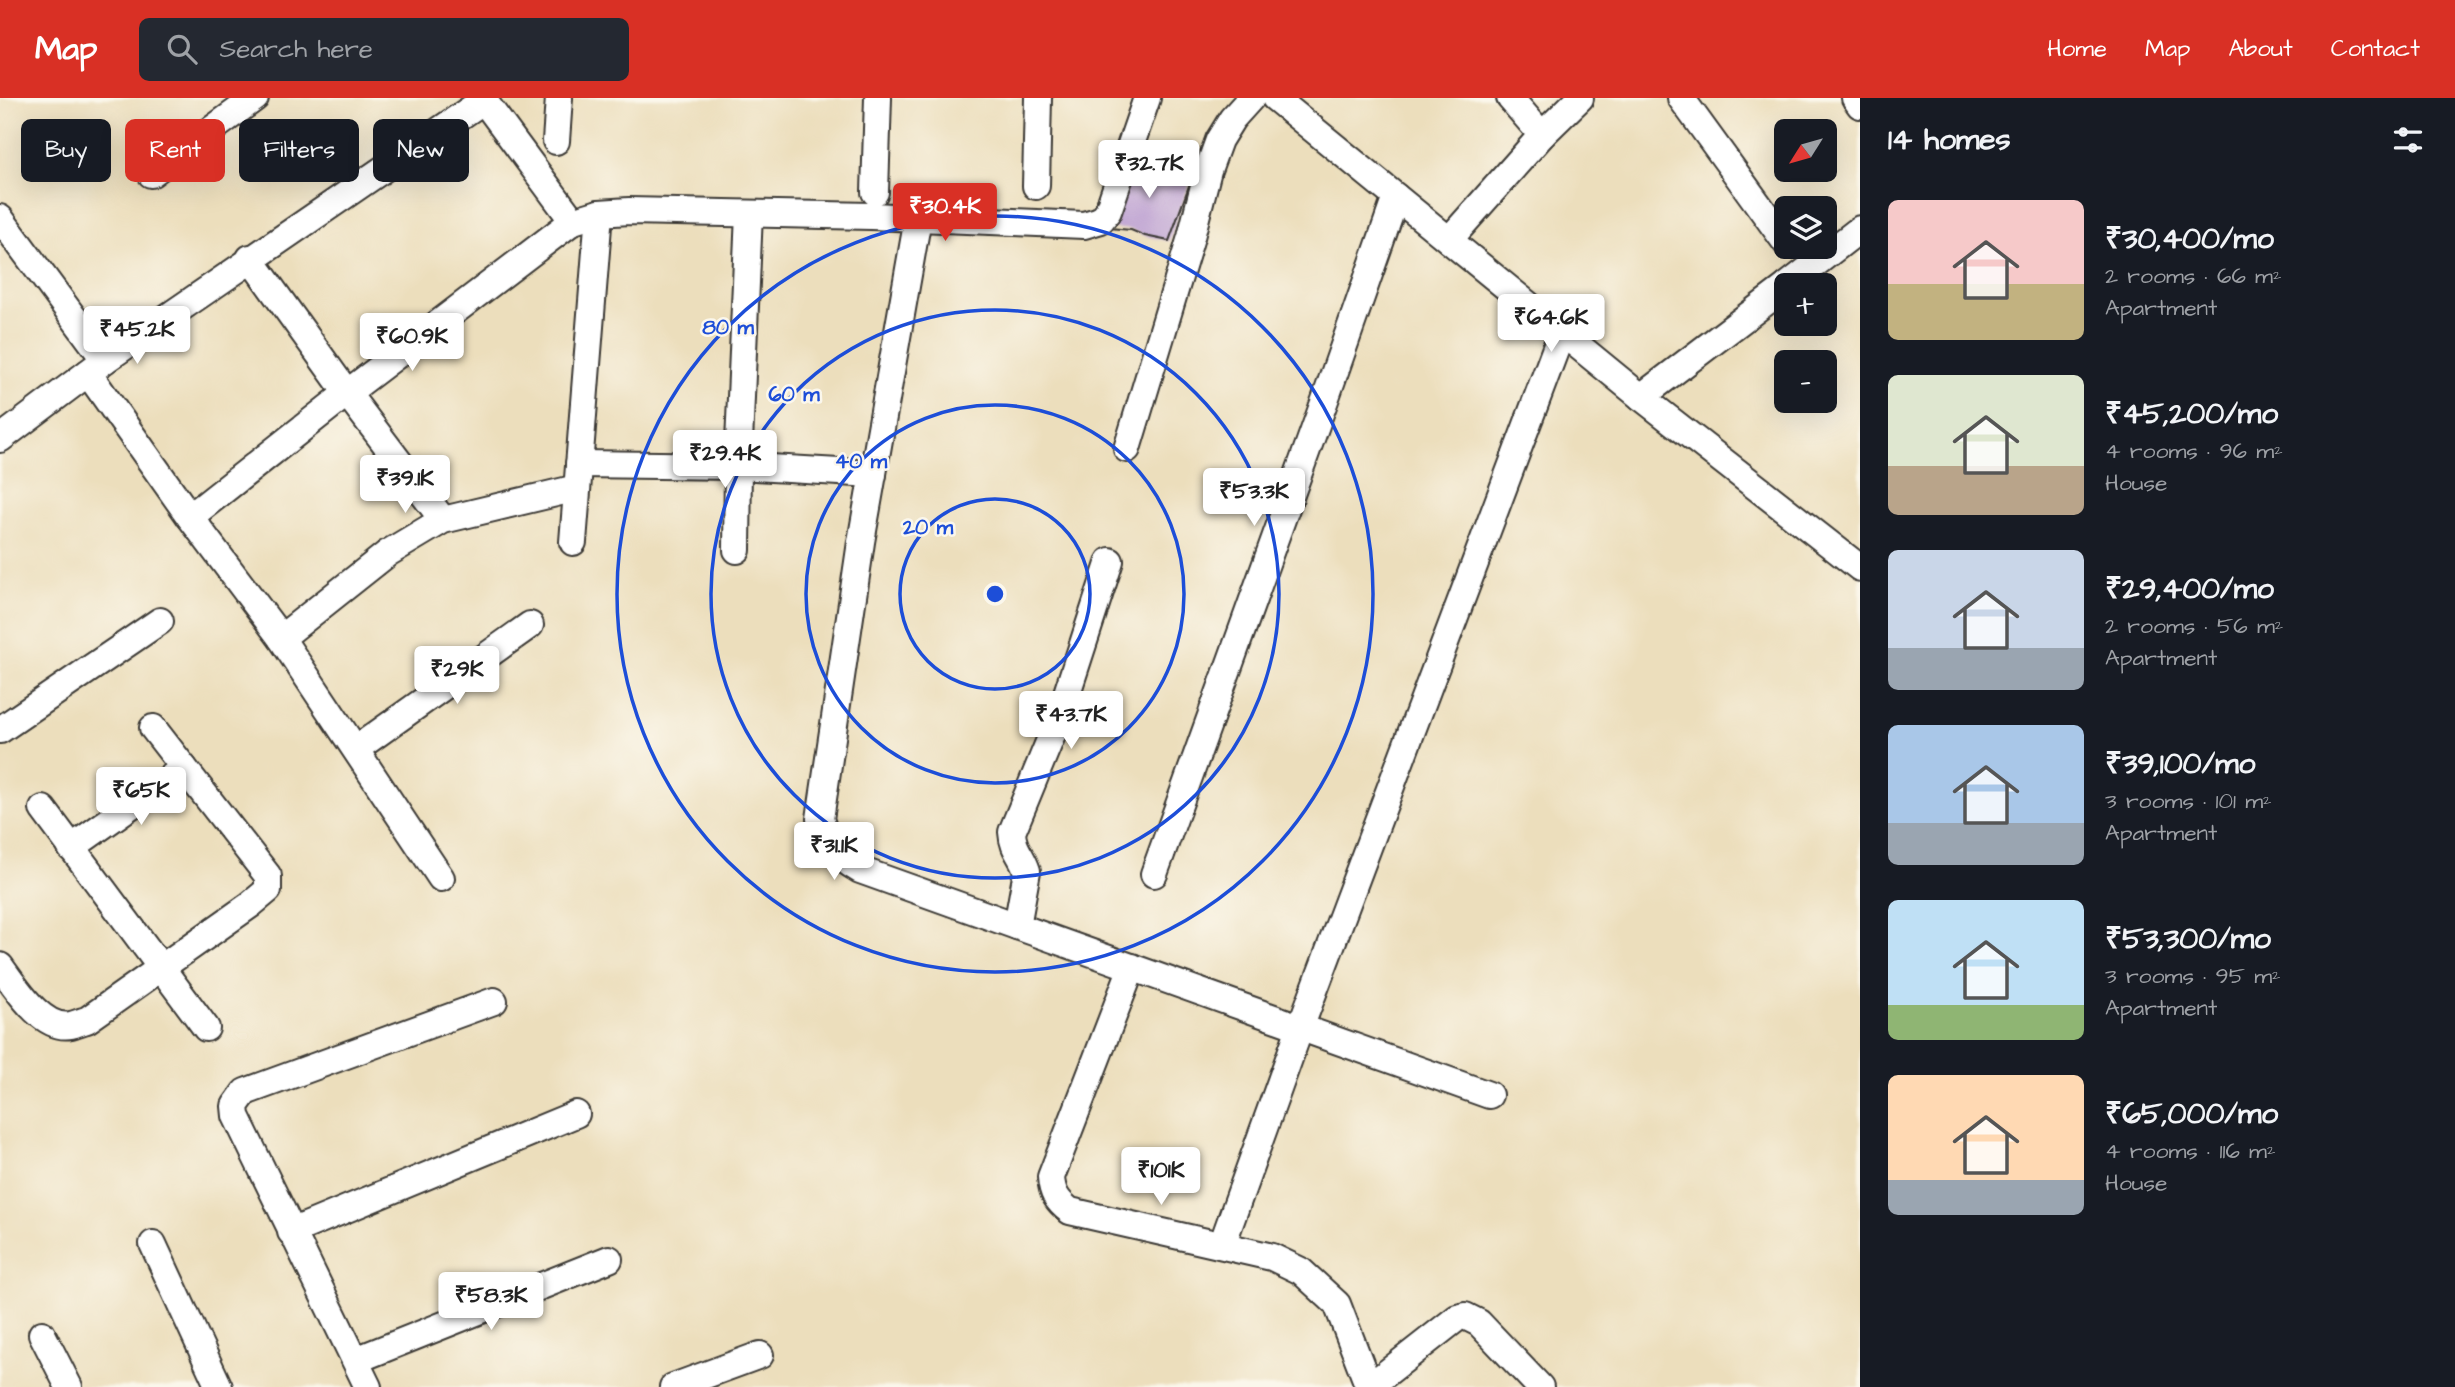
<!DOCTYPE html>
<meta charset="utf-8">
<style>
:root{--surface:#171b24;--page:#242831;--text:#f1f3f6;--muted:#9ea1a6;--accent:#d93025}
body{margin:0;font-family:"Architects Daughter",sans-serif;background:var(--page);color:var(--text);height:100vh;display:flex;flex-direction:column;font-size:26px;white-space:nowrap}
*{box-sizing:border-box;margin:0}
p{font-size:23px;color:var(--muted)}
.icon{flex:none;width:38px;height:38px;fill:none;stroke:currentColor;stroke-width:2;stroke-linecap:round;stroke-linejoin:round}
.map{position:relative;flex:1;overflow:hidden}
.side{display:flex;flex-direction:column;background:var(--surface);width:595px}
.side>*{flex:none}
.hud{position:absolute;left:21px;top:21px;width:665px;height:63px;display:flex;gap:14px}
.needle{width:46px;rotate:233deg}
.buttons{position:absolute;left:1774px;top:21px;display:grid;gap:14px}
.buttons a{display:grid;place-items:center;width:63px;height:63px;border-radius:10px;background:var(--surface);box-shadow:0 7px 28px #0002;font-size:35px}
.price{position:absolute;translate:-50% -60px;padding:0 16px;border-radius:7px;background:#fff;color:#222;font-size:23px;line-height:46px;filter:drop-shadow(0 2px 4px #0008)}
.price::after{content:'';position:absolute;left:50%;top:42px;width:21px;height:16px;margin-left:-10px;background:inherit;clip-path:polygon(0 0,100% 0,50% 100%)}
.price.active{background:var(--accent);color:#fff}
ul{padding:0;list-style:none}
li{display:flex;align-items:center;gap:21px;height:175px;padding:0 28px}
li span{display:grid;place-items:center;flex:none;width:196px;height:140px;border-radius:10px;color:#555}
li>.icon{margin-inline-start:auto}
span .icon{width:84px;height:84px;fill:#fffc;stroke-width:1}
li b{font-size:30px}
h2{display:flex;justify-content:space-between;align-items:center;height:84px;padding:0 28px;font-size:30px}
.tag{padding:0 24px;border-radius:10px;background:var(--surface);box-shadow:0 7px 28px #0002;font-size:24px;line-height:63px}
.tag.active{background:var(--accent);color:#fff}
header{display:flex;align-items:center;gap:42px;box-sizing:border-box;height:98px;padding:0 35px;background:var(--accent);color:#fff}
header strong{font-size:33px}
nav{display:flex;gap:38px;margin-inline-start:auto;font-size:24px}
.search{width:490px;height:63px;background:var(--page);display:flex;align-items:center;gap:18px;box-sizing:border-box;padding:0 24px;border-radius:10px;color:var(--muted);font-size:26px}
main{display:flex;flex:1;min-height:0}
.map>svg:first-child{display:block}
.building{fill:#bda1d2}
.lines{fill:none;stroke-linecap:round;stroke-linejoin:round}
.minor-casing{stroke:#3b3934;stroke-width:30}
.minor{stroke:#fff;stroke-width:26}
.ring{fill:none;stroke:#1d4ed8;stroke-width:3.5}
.centre{fill:#1d4ed8;stroke:#fbf7ec;stroke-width:3.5}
.ring-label{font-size:21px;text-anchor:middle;font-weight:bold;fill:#1d4ed8;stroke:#fbf7ec;stroke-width:5;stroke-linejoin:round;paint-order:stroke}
</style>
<header>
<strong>Map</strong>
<div class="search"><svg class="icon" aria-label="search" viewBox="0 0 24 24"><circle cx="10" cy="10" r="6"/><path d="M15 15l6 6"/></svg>Search here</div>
<nav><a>Home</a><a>Map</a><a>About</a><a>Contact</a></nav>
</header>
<main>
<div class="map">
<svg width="1860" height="1289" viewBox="0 0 1860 1289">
<rect width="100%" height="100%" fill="#fbf7ec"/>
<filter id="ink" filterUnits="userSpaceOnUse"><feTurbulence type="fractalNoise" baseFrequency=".0143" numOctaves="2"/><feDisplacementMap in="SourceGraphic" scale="14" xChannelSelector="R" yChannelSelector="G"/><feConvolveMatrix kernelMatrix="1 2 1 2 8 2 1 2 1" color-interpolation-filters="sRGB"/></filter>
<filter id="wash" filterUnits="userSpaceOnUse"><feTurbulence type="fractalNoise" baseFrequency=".00686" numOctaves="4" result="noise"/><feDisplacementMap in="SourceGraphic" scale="28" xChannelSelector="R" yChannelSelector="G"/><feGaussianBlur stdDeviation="1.57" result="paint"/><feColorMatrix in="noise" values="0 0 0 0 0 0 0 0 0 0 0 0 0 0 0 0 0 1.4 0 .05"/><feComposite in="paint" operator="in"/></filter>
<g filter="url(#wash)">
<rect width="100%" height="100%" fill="#ecdebc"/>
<g id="blocks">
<polygon class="building" points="1127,57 1191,82 1169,143 1145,138 1131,132 1110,130"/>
</g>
</g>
<g filter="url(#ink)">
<use href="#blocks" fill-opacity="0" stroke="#3b3934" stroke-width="2"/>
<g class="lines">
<g class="minor-casing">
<g id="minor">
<polyline points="482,0 573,123"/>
<polyline points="1275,0 1641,299 1860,470"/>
<polyline points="1510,0 1542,37"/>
<polyline points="1681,0 1787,146"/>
<polyline points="1855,0 1860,7"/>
<polyline points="556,43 559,0"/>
<polyline points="151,76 255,0"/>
<polyline points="1036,88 1038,0"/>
<polyline points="875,94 878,0"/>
<polyline points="0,120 105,262"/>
<path d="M918,120L861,444L820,721C829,749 834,757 860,772L1489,997"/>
<polyline points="1449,142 1542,37 1580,0"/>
<polyline points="250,160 347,295 443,422"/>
<polyline points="1788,187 1860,131"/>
<polyline points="88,275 190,419 281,540 441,780"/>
<polyline points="1641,299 1787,188"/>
<polyline points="0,341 105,262 484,2"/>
<polyline points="1127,351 1191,139 1208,72 1219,42 1232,21 1251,0"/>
<polyline points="579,366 738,368 873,376"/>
<polyline points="190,419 347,295 573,123 599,115 629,113 871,118 1084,127 1101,122 1108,113 1147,0"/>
<polyline points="573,444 599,115"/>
<polyline points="737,452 738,368 749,116"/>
<polyline points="281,540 388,455 443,422 577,390"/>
<polyline points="0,632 160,523"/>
<polyline points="356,651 530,527"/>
<polyline points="43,711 206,930"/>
<polyline points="71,750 184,670"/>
<polyline points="1154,776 1325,302 1396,99"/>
<path d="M1017,828L1027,773C1022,757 1013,752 1012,734L1059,620L1110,463"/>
<path d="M0,868C15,888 42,933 71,927C76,926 82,923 87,922L250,807L268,792V778L153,630"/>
<path d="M1132,869L1051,1079C1052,1095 1057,1103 1070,1113L1272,1159L1301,1173L1337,1206L1369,1289"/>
<polyline points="291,1134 576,1016"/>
<polyline points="153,1146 219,1289"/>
<polyline points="1222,1147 1300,930 1562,234"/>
<polyline points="42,1236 69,1289"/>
<polyline points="356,1262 609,1161"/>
<polyline points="368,1289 236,1018 235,1008 245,994 494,903"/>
<polyline points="673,1289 760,1257"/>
<polyline points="1369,1289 1457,1220 1465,1218 1479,1225 1540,1289"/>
</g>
</g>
<use href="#minor" class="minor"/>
</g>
</g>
<g class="ring">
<circle cx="995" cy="496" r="95"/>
<circle cx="995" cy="496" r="189"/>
<circle cx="995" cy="496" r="284"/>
<circle cx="995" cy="496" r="378"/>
</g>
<circle cx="995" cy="496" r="10" class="centre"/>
<g class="ring-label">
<text x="728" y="236">80 m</text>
<text x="794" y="303">60 m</text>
<text x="861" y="370">40 m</text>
<text x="928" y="436">20 m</text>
</g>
</svg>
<div class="buttons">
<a><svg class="needle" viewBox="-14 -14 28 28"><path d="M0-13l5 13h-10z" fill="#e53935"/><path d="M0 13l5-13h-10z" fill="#9ea1a6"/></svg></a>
<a><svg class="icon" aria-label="layers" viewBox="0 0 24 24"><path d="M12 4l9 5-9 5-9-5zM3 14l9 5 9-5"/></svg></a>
<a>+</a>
<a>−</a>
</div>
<b class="price" style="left:1149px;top:102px">₹32.7K</b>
<b class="price active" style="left:945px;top:145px">₹30.4K</b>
<b class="price" style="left:1551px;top:256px">₹64.6K</b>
<b class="price" style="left:137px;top:268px">₹45.2K</b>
<b class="price" style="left:412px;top:275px">₹60.9K</b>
<b class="price" style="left:725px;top:392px">₹29.4K</b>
<b class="price" style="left:405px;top:417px">₹39.1K</b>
<b class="price" style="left:1254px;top:430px">₹53.3K</b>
<b class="price" style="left:457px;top:608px">₹29K</b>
<b class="price" style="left:1071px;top:653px">₹43.7K</b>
<b class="price" style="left:141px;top:729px">₹65K</b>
<b class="price" style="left:834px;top:784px">₹31.1K</b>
<b class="price" style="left:1161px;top:1109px">₹101K</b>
<b class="price" style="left:491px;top:1234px">₹58.3K</b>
<div class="hud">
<a class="tag">Buy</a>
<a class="tag active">Rent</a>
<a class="tag">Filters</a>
<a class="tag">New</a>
</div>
</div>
<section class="side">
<h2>14 homes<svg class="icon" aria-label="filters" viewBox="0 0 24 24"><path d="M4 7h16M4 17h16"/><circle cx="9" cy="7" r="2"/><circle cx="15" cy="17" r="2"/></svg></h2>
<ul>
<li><span style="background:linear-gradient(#f6c9c9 60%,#c2b280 0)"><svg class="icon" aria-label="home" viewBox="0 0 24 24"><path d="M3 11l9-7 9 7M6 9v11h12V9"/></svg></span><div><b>₹30,400/mo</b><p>2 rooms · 66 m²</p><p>Apartment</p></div></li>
<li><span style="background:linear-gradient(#dfe7d0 65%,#b9a48a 0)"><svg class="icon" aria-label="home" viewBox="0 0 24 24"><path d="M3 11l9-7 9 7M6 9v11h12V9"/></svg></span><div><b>₹45,200/mo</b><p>4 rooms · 96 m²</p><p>House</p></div></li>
<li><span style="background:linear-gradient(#c9d6e8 70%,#9aa5b1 0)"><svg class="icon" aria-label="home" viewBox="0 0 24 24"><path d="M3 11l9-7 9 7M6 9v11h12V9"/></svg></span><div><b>₹29,400/mo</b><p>2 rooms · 56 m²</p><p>Apartment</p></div></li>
<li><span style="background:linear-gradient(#a9c7e8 70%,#9aa5b1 0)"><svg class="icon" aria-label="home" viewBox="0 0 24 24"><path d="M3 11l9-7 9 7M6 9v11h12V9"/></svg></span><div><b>₹39,100/mo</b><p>3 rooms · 101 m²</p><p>Apartment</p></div></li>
<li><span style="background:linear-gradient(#bfe0f5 75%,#8fb573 0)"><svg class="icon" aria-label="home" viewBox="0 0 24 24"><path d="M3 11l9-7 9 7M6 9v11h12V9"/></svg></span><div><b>₹53,300/mo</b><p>3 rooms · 95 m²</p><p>Apartment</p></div></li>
<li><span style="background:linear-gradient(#ffd9b3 75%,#9aa5b1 0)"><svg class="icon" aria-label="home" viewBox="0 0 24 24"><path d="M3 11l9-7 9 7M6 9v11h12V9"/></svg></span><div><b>₹65,000/mo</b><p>4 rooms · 116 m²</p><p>House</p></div></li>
</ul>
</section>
</main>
